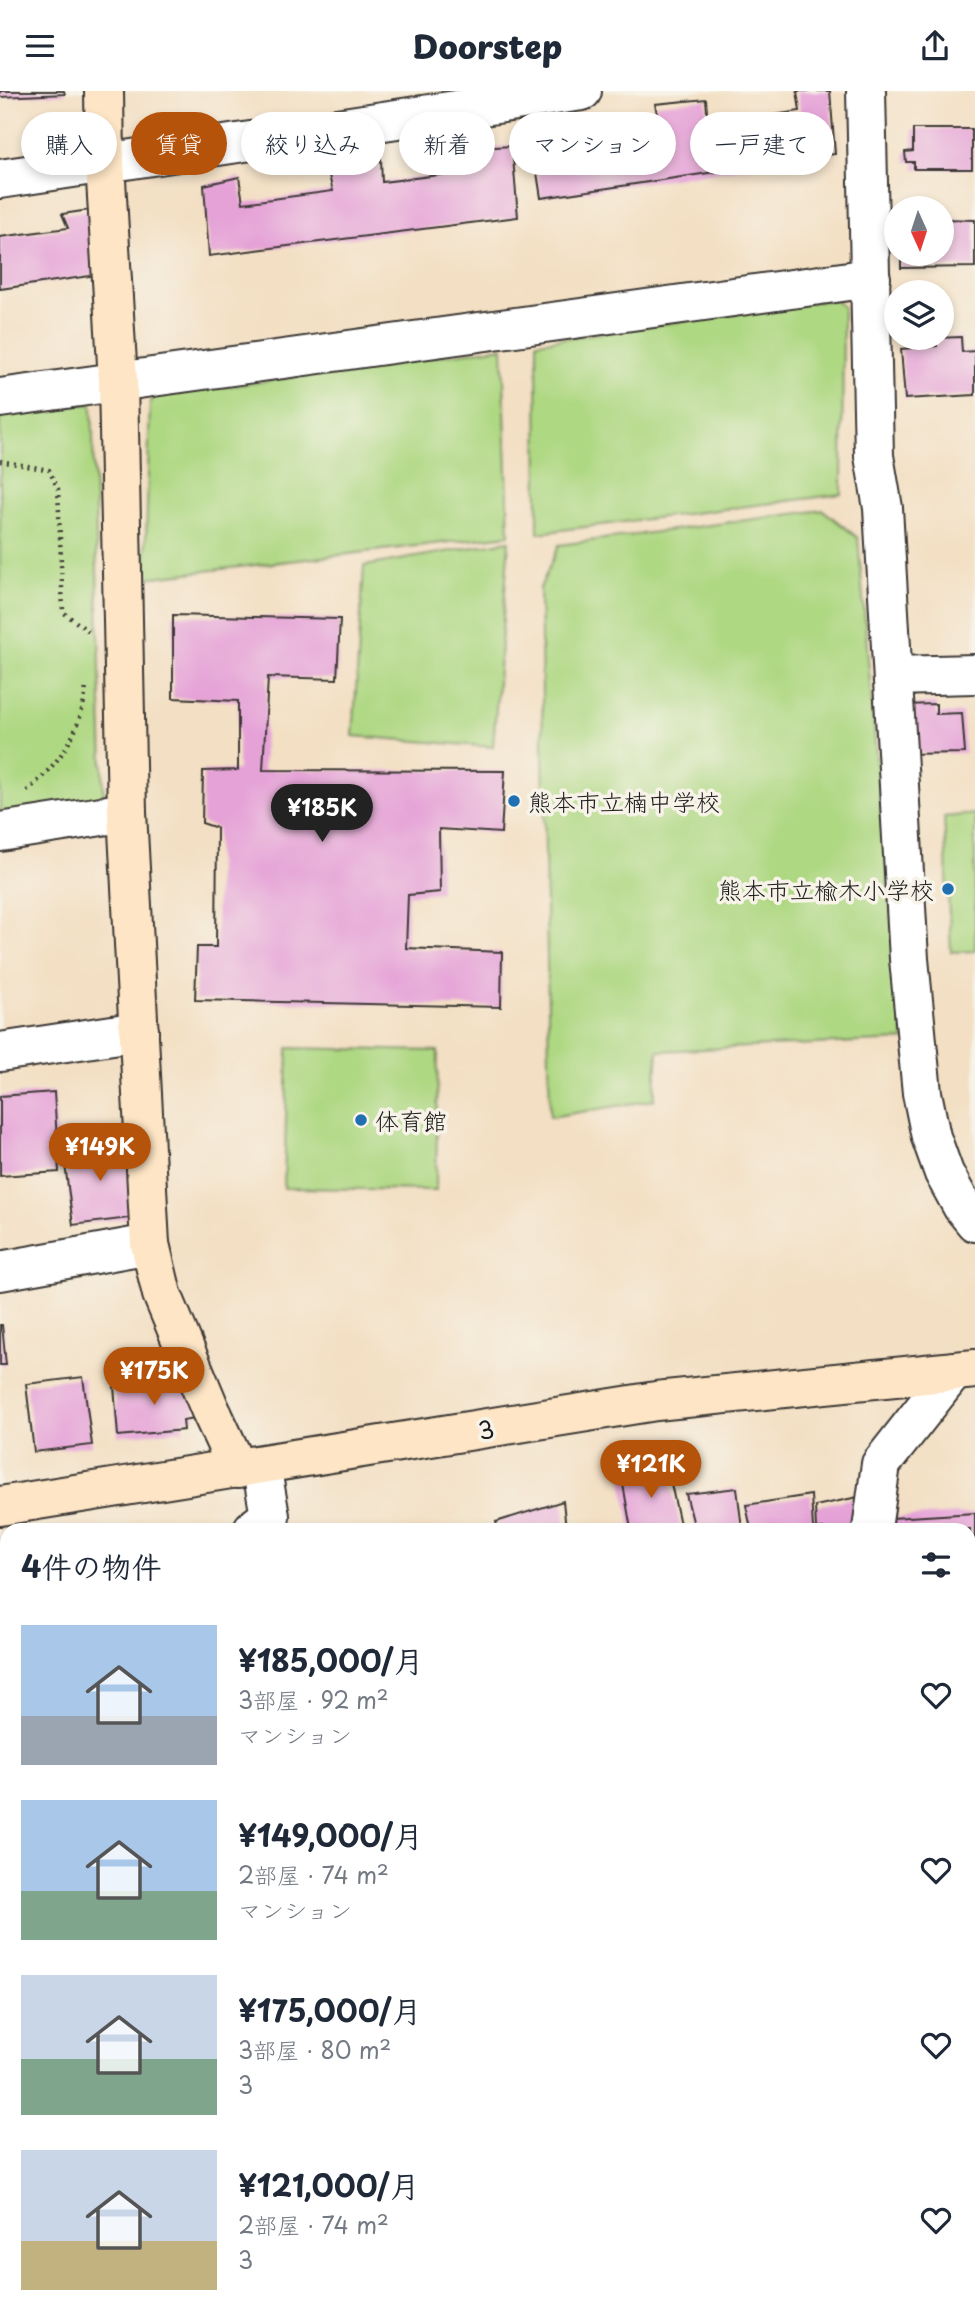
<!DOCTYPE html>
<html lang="ja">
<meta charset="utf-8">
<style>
:root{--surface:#fff;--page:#f2f2f3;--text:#1f2937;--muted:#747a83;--accent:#b45309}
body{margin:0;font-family:"Playpen Sans","Klee One",sans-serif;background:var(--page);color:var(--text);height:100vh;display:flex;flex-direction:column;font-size:26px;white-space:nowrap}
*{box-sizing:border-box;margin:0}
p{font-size:23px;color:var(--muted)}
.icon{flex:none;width:38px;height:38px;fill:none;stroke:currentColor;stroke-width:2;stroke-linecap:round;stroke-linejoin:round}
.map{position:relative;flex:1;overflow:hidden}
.panel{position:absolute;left:0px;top:1432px;width:976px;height:800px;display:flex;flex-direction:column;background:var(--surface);border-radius:21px 21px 0 0;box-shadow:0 4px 10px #0003}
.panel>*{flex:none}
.banner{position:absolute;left:21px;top:21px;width:934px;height:63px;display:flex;gap:14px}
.needle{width:46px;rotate:177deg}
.fabs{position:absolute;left:884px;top:105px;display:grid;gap:14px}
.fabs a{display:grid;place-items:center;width:70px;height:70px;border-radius:50%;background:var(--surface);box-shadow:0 4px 10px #0003;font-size:35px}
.price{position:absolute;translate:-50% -60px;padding:0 16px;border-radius:24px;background:var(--accent);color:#fff;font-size:23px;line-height:46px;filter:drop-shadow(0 2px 4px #0008)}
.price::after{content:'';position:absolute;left:50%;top:42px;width:21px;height:16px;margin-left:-10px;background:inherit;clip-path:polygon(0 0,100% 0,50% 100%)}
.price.on{background:#222;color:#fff}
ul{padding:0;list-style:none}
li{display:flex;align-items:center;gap:21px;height:175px;padding:0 21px}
li span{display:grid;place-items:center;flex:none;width:196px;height:140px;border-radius:0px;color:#555}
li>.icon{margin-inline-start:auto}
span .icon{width:84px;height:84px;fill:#fffc;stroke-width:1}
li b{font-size:30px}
h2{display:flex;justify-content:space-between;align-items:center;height:84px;padding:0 21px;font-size:30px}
.tag{padding:0 24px;border-radius:32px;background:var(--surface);box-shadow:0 4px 10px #0003;font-size:24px;line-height:63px}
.tag.on{background:var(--accent);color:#fff}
header{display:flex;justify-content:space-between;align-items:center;height:91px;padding:0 21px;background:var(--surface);font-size:32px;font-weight:800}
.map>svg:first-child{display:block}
.green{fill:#afd883;stroke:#667a50;stroke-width:2}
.building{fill:#e5a2d7}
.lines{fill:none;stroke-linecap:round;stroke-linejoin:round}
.lane-casing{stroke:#3c3935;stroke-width:23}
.street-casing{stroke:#3c3935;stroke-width:42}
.secondary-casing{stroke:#3c3935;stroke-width:42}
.path{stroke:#3c3935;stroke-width:4.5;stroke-dasharray:2 5;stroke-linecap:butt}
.lane{stroke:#fff;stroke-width:19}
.street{stroke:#fff;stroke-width:38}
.secondary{stroke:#fde5c5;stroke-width:38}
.poi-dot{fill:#1f6fb2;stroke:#f7f3e8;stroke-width:2.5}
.labels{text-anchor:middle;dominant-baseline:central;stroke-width:7;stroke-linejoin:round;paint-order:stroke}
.poi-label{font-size:24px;fill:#1c1c1c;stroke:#f7f3e8;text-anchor:start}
.street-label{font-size:24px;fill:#1c1c1c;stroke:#f7f3e8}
</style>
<header><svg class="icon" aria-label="menu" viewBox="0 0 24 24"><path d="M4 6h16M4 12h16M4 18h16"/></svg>Doorstep<svg class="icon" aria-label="share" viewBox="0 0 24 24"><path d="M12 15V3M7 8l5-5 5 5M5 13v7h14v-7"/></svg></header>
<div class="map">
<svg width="975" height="2231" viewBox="0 0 975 2231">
<rect width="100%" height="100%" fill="#f7f3e8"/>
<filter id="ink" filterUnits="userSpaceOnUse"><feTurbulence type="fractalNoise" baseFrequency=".0143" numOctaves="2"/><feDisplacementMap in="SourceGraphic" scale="14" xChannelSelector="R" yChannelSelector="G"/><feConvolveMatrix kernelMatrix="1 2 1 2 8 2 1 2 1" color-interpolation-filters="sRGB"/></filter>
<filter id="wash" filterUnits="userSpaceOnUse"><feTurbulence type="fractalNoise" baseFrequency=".00686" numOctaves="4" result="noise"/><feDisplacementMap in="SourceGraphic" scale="28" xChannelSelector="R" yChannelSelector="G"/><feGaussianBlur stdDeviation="1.57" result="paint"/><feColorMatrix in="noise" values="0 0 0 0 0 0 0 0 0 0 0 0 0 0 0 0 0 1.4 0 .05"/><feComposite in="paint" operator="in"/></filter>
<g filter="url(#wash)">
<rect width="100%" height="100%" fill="#f3dfc3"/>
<g class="green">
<polygon points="835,208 843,216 842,403 538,442 537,251"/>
<polygon points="503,256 509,444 145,487 150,312 155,306"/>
<polygon points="92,313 104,710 0,725 0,315"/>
<polygon points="823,419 858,447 883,747 904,949 658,960 654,1009 550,1026 540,497 559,454"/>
<polygon points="509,450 493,656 353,645 364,475"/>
<polygon points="975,723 975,860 951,861 944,726"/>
<polygon points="288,957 438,960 436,1099 284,1097"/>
</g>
<g id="blocks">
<g class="building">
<polygon points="0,0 64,0 65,3 0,6"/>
<polygon points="797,0 830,0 835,63 541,107 530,37 562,29 567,56 661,43 655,13 706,8 708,34 800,20"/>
<polygon points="913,38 972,38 972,78 914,78 914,71 906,71 905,61 913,60"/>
<polygon points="512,55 518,126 209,165 204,94 239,86 243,112 333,100 327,77 381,68 382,91 478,79 478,57"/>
<polygon points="90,119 97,184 0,198 0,146 68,137 62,123"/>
<polygon points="942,128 975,129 975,176 901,177 901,163 942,163"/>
<polygon points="961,246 962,261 975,260 975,304 905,308 901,258 937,255 936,247"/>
<polygon points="173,524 340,528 337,588 268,586 263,679 505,680 501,742 439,738 440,801 408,804 406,857 502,861 501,916 195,909 197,856 216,856 217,737 202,732 203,680 238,679 238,610 173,607"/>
<polygon points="936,613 936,623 962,622 965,662 902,663 901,614"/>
<polygon points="54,1001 59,1081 0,1085 0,1005"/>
<polygon points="128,1050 138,1126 73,1134 63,1058"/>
<polygon points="0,1234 2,1234 6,1274 0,1274"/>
<polygon points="83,1286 92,1354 34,1361 26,1293"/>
<polygon points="192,1287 195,1327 183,1329 184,1339 118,1345 114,1295"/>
<polygon points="668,1379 681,1438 631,1438 621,1382"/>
<polygon points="737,1397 742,1438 695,1438 686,1403"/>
<polygon points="811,1404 813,1438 751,1438 746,1414"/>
<polygon points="858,1406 864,1438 816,1438 815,1415"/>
<polygon points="563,1410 566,1438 498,1438 496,1431"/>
<polygon points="975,1422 975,1503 970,1503 970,1438 894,1438 892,1427"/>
<polygon points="975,1636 975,1698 970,1699 970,1637"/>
<polygon points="0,1757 3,1757 7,1769 7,1807 0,1809"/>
<polygon points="7,1833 7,1885 0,1886 0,1834"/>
<polygon points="7,1911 7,1955 0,1956 0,1912"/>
<rect x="970" y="1958" width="5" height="47"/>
<polygon points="7,1972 7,2021 0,2023 0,1974"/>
<polygon points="7,2140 7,2196 0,2196 0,2141"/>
<polygon points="139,2224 340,2224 341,2231 140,2231"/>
<polygon points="377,2224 429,2224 430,2231 377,2231"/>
<polygon points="446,2224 493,2224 493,2231 447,2231"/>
</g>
</g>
</g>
<g filter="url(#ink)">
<use href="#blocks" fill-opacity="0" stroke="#3c3935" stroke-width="2"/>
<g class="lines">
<g class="lane-casing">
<polyline id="lane" points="0,2214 7,2213"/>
</g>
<g class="street-casing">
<g id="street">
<polyline points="866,0 874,365 883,417 909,868 922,1002 931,1046 944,1082 962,1115 975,1131"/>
<polyline points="0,88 582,0"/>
<polyline points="0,307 871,187"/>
<polyline points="893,585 975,583"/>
<polyline points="0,741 127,721"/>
<polyline points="0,961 139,940"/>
<polyline points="0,1180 150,1153"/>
<polyline points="253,1438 270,1425 261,1374"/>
<polyline points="872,1438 881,1373 954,1280"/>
<polyline points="970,1516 975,1516"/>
<polyline points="0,1573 7,1572"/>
<polyline points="0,1638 7,1675"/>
<polyline points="970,1713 975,1713"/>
<polyline points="0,1714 7,1713"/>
<polyline points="970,1930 975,1930"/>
<polyline points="0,2050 7,2049"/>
<polyline points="970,2089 975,2088"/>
<polyline points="355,2224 356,2231"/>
<polyline points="509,2224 510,2231"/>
<polyline points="610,2224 610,2231"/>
<polyline points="958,2224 960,2231"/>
</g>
</g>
<g class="secondary-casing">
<g id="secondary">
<polyline points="104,0 105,72 118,290 127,721 150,1153 162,1203 210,1318 238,1378"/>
<polyline points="0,1415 656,1310 975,1278"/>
</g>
</g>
<g class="path">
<polyline points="0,370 49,379 58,398 63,521 89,541"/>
<path d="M27,700C61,670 82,641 86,595"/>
</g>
<use href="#lane" class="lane"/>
<use href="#street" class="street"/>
<use href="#secondary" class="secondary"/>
</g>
</g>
<g class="poi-dot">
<circle cx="514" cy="710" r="7"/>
<circle cx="948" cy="798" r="7"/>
<circle cx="361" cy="1029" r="7"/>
</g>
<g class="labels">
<g class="poi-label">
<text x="528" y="710">熊本市立楠中学校</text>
<text x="934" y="798" text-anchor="end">熊本市立楡木小学校</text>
<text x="375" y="1029">体育館</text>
</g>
<g class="street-label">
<text transform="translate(486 1338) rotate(-9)">3</text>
</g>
</g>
</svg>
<div class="fabs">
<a><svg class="needle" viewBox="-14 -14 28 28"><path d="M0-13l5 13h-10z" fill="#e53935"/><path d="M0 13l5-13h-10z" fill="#747a83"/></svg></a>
<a><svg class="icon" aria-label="layers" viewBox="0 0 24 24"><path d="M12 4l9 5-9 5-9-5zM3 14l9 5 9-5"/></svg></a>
</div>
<b class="price on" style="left:322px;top:753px">¥185K</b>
<b class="price" style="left:100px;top:1092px">¥149K</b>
<b class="price" style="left:154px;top:1316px">¥175K</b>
<b class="price" style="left:651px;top:1409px">¥121K</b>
<div class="banner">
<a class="tag">購入</a>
<a class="tag on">賃貸</a>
<a class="tag">絞り込み</a>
<a class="tag">新着</a>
<a class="tag">マンション</a>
<a class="tag">一戸建て</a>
</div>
<section class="panel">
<h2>4件の物件<svg class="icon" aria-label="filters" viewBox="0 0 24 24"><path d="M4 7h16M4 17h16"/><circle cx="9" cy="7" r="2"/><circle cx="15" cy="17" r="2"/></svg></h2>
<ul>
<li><span style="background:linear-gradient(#a9c7e8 65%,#9aa5b1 0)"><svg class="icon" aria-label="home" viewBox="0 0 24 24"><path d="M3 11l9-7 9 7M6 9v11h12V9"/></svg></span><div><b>¥185,000/月</b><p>3部屋 · 92 m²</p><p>マンション</p></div><svg class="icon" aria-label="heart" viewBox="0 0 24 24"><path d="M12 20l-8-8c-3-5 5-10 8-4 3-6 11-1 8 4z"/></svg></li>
<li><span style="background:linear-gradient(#a9c7e8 65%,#7fa58c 0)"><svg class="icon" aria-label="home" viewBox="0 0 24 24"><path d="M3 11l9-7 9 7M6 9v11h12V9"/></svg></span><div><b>¥149,000/月</b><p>2部屋 · 74 m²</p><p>マンション</p></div><svg class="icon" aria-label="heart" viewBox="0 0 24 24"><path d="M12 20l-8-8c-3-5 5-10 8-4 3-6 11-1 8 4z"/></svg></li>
<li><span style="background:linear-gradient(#c9d6e8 60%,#7fa58c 0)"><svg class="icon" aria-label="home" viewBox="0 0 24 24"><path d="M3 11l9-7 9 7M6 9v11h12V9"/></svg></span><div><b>¥175,000/月</b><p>3部屋 · 80 m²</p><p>3</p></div><svg class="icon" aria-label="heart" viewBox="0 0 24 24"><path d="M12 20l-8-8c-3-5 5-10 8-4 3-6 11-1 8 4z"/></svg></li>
<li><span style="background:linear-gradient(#c9d6e8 65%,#c2b280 0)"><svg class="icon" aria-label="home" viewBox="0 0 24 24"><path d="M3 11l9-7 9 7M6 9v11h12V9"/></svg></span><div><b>¥121,000/月</b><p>2部屋 · 74 m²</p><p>3</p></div><svg class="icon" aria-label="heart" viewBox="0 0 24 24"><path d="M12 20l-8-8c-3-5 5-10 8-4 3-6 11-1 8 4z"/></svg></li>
</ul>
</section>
</div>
